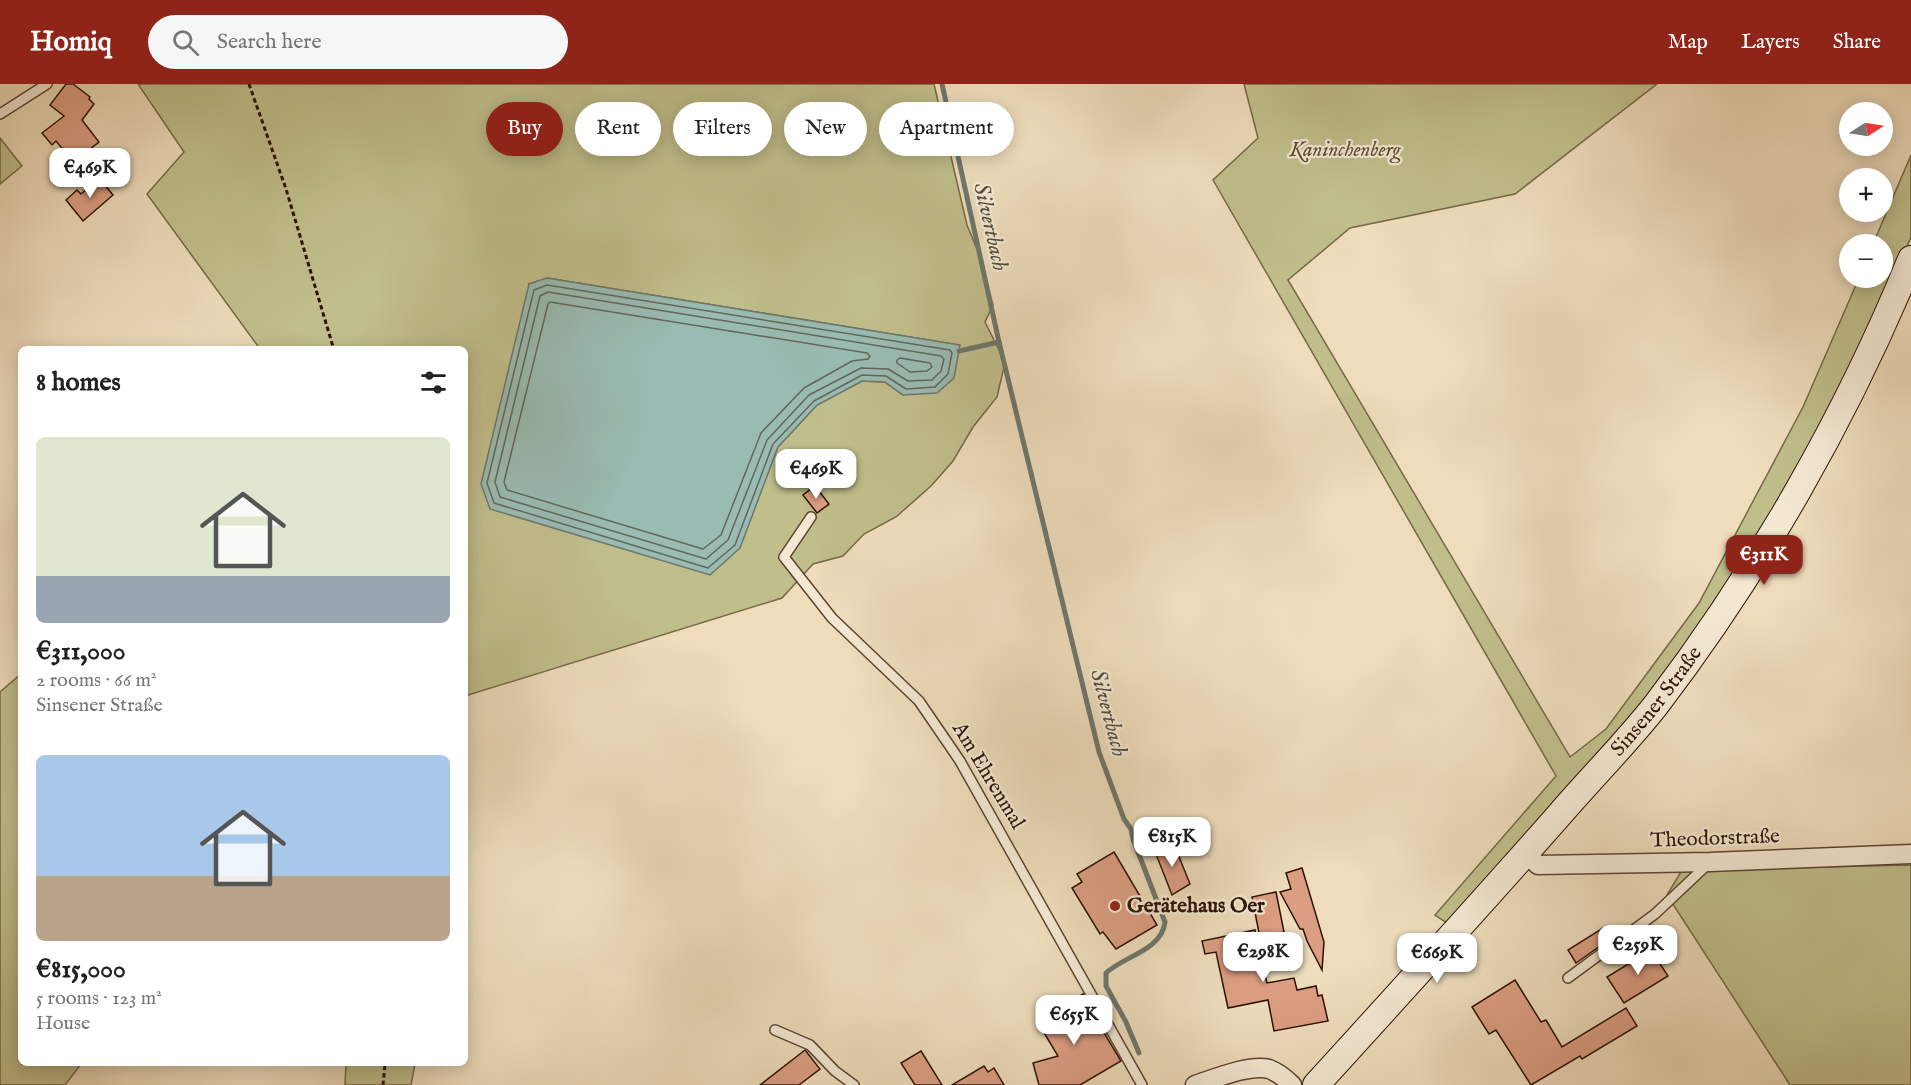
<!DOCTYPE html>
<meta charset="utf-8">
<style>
:root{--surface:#fff;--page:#f6f6f6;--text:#222;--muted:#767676;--accent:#8f2418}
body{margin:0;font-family:"IM FELL English",serif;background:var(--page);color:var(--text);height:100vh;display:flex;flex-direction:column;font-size:22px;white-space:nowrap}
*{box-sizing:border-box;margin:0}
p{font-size:20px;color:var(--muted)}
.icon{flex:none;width:33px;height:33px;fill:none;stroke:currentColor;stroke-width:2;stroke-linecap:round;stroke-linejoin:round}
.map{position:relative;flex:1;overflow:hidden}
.details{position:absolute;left:18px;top:262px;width:450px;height:720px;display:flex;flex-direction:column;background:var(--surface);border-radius:9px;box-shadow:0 3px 15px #0003}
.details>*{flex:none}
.guide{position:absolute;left:486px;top:18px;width:570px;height:54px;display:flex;gap:12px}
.needle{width:39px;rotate:78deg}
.buttons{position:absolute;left:1839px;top:18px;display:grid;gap:12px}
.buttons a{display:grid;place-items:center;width:54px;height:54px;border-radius:50%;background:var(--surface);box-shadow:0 3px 15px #0003;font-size:30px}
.price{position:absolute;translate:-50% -51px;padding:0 14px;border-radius:12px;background:#fff;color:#222;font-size:20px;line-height:39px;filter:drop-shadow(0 2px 3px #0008)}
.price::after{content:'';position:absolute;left:50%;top:36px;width:18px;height:14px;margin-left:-9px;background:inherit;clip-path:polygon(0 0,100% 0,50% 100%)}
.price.selected{background:var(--accent);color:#fff}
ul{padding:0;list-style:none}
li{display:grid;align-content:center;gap:12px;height:318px;padding:0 18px}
li span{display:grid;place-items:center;height:186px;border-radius:9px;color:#555}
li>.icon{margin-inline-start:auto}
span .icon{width:108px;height:108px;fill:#fffc;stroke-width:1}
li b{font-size:26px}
h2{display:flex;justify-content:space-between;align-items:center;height:72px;padding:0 18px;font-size:26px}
.tag{padding:0 21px;border-radius:27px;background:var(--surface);box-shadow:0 3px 15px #0003;font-size:21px;line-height:54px}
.tag.selected{background:var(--accent);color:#fff}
header{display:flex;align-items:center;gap:36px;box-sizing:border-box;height:84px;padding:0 30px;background:var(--accent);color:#fff}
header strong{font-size:28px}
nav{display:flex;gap:33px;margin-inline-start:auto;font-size:21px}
.search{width:420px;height:54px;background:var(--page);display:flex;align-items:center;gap:15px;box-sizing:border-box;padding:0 21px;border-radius:33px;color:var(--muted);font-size:22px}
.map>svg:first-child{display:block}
.green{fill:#c0be8b;stroke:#766848;stroke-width:1.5;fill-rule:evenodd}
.water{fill:#99bbb2;stroke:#6e776c;stroke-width:1.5}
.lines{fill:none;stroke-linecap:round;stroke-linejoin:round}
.shore{stroke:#63665b;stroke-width:1.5}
.stream{stroke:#6e776c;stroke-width:5}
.building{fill:#dc9e83;stroke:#2d1204;stroke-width:1.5}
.service-casing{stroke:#5d4432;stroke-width:12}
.minor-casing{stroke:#5d4432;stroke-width:21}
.secondary-casing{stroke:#2d1204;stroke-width:28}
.path{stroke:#2d1204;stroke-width:3;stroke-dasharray:4.5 3;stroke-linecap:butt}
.service{stroke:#f4e8d3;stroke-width:9}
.minor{stroke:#f4e8d3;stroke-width:18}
.secondary{stroke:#f4e8d3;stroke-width:26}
.poi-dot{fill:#8f2418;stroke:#f4e8d3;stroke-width:2}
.labels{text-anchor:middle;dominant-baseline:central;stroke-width:4.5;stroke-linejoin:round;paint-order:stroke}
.park-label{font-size:21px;font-style:italic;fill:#604e33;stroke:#f4e8d3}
.street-label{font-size:21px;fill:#2d1204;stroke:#f4e8d3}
.poi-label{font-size:21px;font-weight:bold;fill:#2d1204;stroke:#f4e8d3;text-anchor:start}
.water-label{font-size:22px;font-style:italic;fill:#534d41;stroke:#f4e8d3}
</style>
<header>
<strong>Homiq</strong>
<div class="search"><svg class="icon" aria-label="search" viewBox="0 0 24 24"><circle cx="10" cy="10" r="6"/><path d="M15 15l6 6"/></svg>Search here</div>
<nav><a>Map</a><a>Layers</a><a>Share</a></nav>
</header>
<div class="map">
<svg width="1911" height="1001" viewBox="0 0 1911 1001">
<rect width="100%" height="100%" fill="#eedcbb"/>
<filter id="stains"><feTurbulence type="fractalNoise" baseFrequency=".00333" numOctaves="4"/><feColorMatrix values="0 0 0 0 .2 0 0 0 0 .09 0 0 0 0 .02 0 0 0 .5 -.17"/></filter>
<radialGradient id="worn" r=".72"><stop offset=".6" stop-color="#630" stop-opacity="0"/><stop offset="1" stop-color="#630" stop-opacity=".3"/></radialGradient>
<g class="green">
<path d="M138,0H934L967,141L982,177L984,190L993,221L985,238L1001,270L1004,283L997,313L973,343L953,377L931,402L896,433L864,450L843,472L813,480L782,514L465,612V266L260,265L147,110L184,68ZM547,194L959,261L903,311L885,298L862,297L817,321L778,363L529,200Z"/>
<polygon points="1244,0 1657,0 1515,110 1350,144 1288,196 1570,673 1606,645 1699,519 1803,323 1859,194 1882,194 1882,160 1873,160 1911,71 1911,153 1876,234 1817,353 1755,460 1645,620 1447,839 1435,831 1556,692 1213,96 1258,54"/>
<polygon points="0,54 22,82 0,100"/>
<polygon points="21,590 21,980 81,980 65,1001 0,1001 0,608"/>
<polygon points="1911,781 1911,1001 1790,1001 1667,811 1682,786"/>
<polygon points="346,980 415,980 411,1001 345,1001"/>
</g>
<polygon class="water" points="547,194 960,261 954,294 937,309 903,311 885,298 862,297 817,321 778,363 740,464 710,491 490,425 481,400 529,200"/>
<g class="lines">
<g class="shore">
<polygon points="547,201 950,266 952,269 948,290 935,303 906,305 886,292 862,291 814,317 773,360 735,461 708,484 494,419 487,399 534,206"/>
<polygon points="548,208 941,272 944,275 941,287 932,296 908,297 888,285 861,284 809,311 767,356 728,456 706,475 500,413 495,398 540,212"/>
<polygon points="550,218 867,269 870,272 868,275 852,277 804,304 761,349 721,451 703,465 507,406 504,398 548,220"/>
<polygon points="900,274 930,279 932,283 927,287 910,288 897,279 897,276"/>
</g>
<g class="stream">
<path d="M942,0L999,258L1099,668L1124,735L1131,745L1133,755L1165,838C1162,866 1124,872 1106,889V902L1126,938L1139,969"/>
<polyline points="959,267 999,258"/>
</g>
</g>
<g class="building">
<polygon points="66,0 73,0 90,13 89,15 94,20 82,36 99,58 73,78 56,57 52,61 42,49 64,32 50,21"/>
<polygon points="99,94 113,111 83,137 66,116 77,106 81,110"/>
<polygon points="815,402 829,420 817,429 803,411"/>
<polygon points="1173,758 1190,800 1172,811 1154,765"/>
<polygon points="1114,768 1157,841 1116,865 1103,848 1100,850 1072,804 1082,798 1077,790"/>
<polygon points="1302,784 1324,858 1322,886 1307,857 1303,845 1300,845 1280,808 1291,805 1286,789"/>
<polygon points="1276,808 1284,848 1260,854 1252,813"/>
<polygon points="1603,844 1610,855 1576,879 1568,866"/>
<polygon points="1255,846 1267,899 1294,894 1297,906 1316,902 1318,912 1322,911 1328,937 1274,947 1268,916 1228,924 1216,868 1205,870 1202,857"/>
<polygon points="1651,866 1668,892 1624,919 1607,893"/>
<polygon points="1515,896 1541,938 1546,936 1562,963 1626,924 1637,942 1582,975 1580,972 1531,1001 1496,946 1489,950 1472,923"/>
<polygon points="1083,910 1091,924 1089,924 1121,977 1080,1001 1039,1001 1033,979 1058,972 1037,937"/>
<polygon points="805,966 820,985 799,1001 760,1001"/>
<polygon points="921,967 942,1001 915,1001 901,979"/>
<polygon points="984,982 988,988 994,984 1004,1001 952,1001"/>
</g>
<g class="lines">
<g class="service-casing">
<g id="service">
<polyline points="0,30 47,0"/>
<polyline points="811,433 784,473 832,534 919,617 960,677 1142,1001"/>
<polyline points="1568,894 1655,830 1708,780"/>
<polyline points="775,946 810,961 835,987 854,1001"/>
</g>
</g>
<g class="minor-casing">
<g id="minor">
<polyline points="1525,769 1538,781 1710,778 1911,770"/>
<path d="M1195,1001C1214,995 1249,980 1269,985C1277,988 1286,995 1292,1001"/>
</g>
</g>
<g class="secondary-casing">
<g id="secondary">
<path id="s1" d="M1316,1001C1398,911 1480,821 1561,729C1592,693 1626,659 1656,621C1759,486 1847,332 1911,175"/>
</g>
</g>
<g class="path">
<polyline points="249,0 286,105 334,266"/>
<polyline points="383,1001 385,980"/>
</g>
<use href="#service" class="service"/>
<use href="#minor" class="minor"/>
<use href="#secondary" class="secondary"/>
</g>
<circle class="poi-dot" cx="1115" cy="822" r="6"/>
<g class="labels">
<g class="park-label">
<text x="1345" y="66">Kaninchenberg</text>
</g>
<g class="street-label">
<text stroke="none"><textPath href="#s1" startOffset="513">Sinsener Straße</textPath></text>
<text transform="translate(988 692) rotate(59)">Am Ehrenmal</text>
<text transform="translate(1715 755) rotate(-2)">Theodorstraße</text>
</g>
<g class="poi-label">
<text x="1127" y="822">Gerätehaus Oer</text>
</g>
<g class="water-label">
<text transform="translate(990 143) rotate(77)">Silvertbach</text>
<text transform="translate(1108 629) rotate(75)">Silvertbach</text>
</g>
</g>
<rect width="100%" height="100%" filter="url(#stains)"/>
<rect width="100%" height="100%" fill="url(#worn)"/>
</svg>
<div class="buttons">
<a><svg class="needle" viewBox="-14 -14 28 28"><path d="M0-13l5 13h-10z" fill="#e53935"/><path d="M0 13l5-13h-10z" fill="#767676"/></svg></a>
<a>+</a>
<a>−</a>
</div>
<b class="price" style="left:90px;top:115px">€469K</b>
<b class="price" style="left:816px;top:416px">€469K</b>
<b class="price selected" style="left:1764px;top:502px">€311K</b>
<b class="price" style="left:1172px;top:784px">€815K</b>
<b class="price" style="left:1638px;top:892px">€259K</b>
<b class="price" style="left:1263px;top:899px">€298K</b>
<b class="price" style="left:1437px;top:900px">€669K</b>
<b class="price" style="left:1074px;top:962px">€655K</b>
<div class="guide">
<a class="tag selected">Buy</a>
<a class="tag">Rent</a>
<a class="tag">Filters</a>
<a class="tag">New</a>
<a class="tag">Apartment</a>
</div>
<section class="details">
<h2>8 homes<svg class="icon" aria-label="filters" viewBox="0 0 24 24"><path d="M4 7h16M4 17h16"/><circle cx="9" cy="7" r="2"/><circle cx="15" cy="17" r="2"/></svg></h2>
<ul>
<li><span style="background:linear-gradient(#dfe7d0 75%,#9aa5b1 0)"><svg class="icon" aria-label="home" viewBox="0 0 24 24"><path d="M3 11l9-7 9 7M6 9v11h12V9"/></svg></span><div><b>€311,000</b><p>2 rooms · 66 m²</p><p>Sinsener Straße</p></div></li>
<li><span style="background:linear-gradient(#a9c7e8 65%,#b9a48a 0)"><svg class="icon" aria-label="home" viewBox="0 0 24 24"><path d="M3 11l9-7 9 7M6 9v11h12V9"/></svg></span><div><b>€815,000</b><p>5 rooms · 123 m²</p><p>House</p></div></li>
</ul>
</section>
</div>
